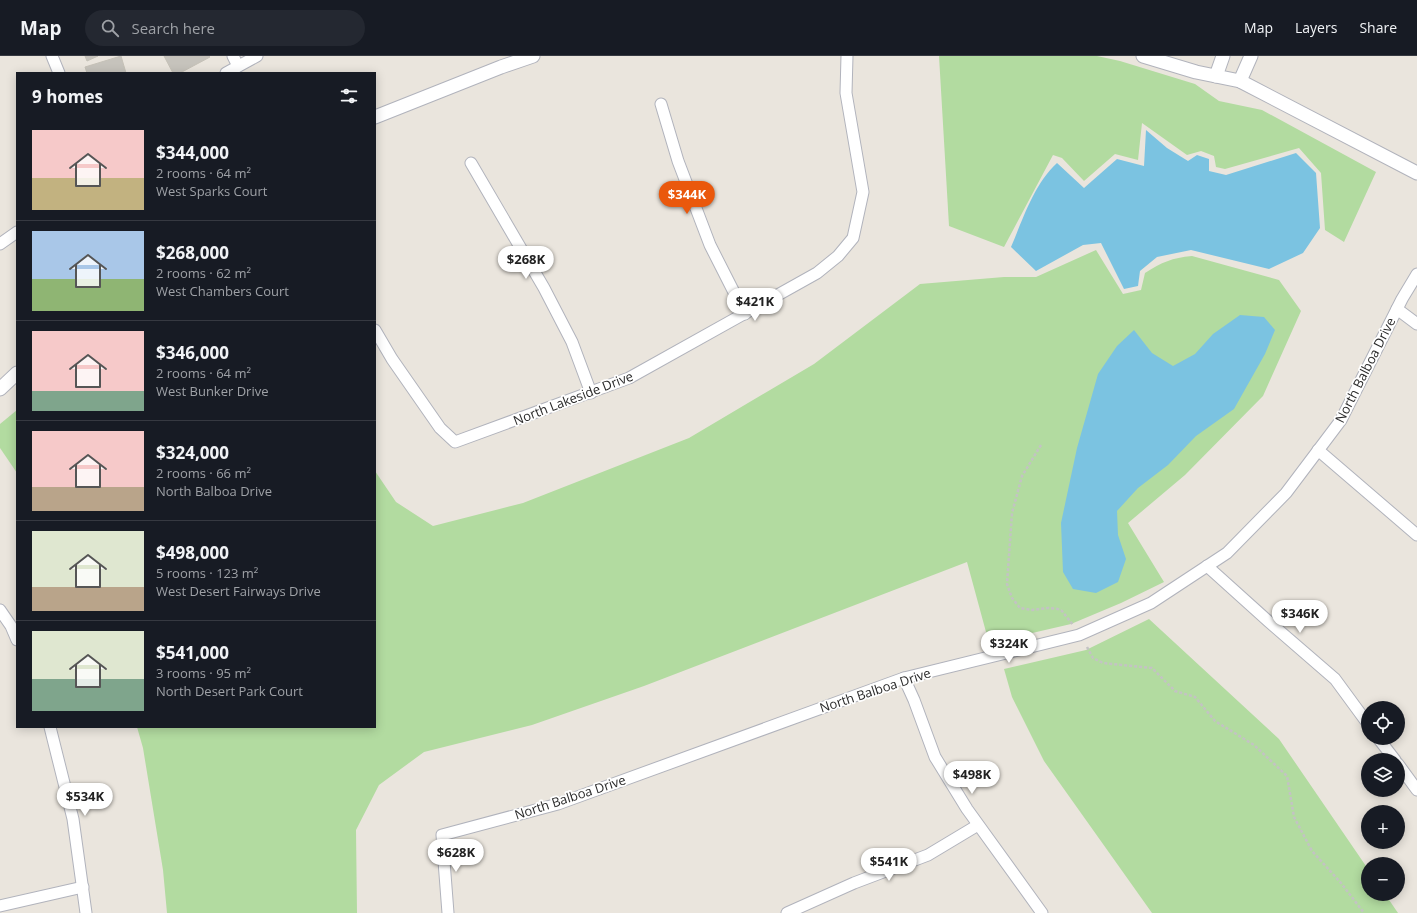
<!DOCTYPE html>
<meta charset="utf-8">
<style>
:root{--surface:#171b24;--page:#242831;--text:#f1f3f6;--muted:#9ea1a6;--line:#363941;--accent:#ea580c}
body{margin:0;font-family:"Open Sans",sans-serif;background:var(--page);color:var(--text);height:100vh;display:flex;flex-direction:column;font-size:15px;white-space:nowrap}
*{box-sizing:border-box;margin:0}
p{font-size:13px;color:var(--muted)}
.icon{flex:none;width:22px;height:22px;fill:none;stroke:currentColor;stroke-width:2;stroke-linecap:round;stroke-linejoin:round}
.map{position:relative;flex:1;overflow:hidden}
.side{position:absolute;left:16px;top:16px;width:360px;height:656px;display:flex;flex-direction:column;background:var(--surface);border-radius:0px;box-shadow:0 2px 10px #0003}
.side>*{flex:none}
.tools{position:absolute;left:1361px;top:645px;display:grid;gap:8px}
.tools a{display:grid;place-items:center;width:44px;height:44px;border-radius:50%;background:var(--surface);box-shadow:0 2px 10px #0003;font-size:20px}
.price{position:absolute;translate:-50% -34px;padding:0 9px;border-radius:14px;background:#fff;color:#222;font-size:13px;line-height:26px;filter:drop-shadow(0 1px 2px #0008)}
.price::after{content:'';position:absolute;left:50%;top:24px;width:12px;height:9px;margin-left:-6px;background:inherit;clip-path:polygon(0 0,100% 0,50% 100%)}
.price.on{background:var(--accent);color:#fff}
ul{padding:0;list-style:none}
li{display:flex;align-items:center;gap:12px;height:100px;padding:0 16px}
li+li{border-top:1px solid var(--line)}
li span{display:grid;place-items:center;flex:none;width:112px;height:80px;border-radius:0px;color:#555}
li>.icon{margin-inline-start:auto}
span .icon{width:48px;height:48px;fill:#fffc;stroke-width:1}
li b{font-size:17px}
h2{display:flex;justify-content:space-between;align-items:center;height:48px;padding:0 16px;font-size:17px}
header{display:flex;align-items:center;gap:24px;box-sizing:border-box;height:56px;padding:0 20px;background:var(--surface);border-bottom:1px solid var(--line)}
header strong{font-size:19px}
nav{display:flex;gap:22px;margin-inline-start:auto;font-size:14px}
.search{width:280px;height:36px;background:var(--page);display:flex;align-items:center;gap:10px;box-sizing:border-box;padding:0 14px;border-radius:22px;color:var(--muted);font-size:15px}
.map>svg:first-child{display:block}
.green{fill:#b2dba0}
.water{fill:#7bc3e1}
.building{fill:#c6c3bc;stroke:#c5c1b7}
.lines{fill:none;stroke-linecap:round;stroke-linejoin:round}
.minor-casing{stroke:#b1b3bc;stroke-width:13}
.tertiary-casing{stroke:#b1b3bc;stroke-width:15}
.path{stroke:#c3c3c3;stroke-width:2.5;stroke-dasharray:3 2;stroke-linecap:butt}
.minor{stroke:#fff;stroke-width:11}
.tertiary{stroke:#fff;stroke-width:13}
.labels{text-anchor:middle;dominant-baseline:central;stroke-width:3.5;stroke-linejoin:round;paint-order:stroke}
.street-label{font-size:13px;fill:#2a2a2a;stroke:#fff}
</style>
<header>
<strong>Map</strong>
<div class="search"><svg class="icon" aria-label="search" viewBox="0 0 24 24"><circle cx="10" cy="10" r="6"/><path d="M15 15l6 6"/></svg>Search here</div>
<nav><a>Map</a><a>Layers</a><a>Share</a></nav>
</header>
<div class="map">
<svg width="1417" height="857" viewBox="0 0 1417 857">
<rect width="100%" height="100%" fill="#eae5dd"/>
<g class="green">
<polygon points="939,0 1097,0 1120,5 1195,28 1219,45 1262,54 1376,116 1344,186 1325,174 1321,117 1299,92 1225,113 1216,111 1214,100 1201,95 1187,99 1142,67 1138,104 1115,98 1084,125 1062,102 1053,99 1004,191 949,170"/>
<path d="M1096,194L1123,238L1141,234L1145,217C1162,206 1172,202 1192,200L1279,224L1301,255L1263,340L1185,419L1128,467L1164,526L1121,547L1071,568L989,587L967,506L644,630L532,669L424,696L379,729L356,774L357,857H167L163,814L143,692L137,671H375V415L396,446L433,470L523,447L689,382L814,308L920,228L1004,221H1036Z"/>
<polygon points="17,354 17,417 0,392 0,368"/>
<polygon points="1149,563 1279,683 1368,813 1368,838 1385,838 1398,857 1152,857 1044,705 1012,641 1004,613 1086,594"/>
</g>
<g class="water">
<path d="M1146,74L1167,92L1188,105L1197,99L1209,103V115L1226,119L1296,97L1316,117L1320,172L1303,197L1269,213L1191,194L1157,201L1140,215L1138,230L1124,233L1101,187L1083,189L1036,215L1011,191C1023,163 1034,128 1057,107L1084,132L1117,103L1144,110Z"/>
<polygon points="1240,259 1264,261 1275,274 1265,298 1234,353 1196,380 1168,409 1138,432 1117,455 1118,479 1126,503 1118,526 1096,537 1073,533 1063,516 1061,467 1077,392 1098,318 1117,290 1134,274 1152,297 1173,310 1195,298 1213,278"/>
</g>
<g class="building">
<polygon points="85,0 98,0 87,5"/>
<polygon points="121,0 126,17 87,17 85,11"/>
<polygon points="164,0 209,0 210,1 180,17 173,17"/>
</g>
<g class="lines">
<g class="minor-casing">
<g id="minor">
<polyline points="52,0 59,17"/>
<polyline points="233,0 238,10"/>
<polyline points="226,17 257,0"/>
<polyline points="661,48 678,105 710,189 745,258"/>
<polyline points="471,107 544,232 572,286 591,337"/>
<polyline points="0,188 17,176"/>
<polyline points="1397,253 1417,268"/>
<polyline points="375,274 392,303 440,372 455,386 629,322 817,217 838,200 853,182 863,136 846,37 847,0"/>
<polyline points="1318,394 1417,479"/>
<polyline points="1207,510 1268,565 1335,623 1368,668"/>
<polyline points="0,554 11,570 17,584"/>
<polyline points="904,622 914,644 935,701 967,753 1042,857"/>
<polyline points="50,671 73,763 86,857"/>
<polyline points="1378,682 1395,704"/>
<polyline points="1398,708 1417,734"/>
<polyline points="0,850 83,831"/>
<polyline points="448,857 442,779 558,748 904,622 1079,579 1151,547 1227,497 1286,437 1341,364 1402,243 1417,218"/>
<polyline points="787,857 854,827 928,799 978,769"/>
</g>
</g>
<g class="tertiary-casing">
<g id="tertiary">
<polyline points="1143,0 1196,16 1240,25 1417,117"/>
<polyline points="1216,20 1223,0"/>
<polyline points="1240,25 1251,0"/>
<polyline points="375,61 501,11 533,0"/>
<polyline points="0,333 17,317"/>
</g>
</g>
<g class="path">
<polyline points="1041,389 1022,420 1012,457 1007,528 1012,542 1020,552 1032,554 1048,552 1058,553 1062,555 1073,569"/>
<polyline points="1087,591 1093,602 1103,607 1152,612 1175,635 1195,641 1215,665 1254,689 1287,720 1294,761 1312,795 1341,827 1364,857"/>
</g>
<use href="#minor" class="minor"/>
<use href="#tertiary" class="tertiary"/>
</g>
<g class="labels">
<g class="street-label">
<text transform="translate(1365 314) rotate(-63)">North Balboa Drive</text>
<text transform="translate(573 342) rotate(-21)">North Lakeside Drive</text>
<text transform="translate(875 634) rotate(-18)">North Balboa Drive</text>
<text transform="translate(570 741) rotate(-18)">North Balboa Drive</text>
</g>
</g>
</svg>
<div class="tools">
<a><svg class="icon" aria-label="locate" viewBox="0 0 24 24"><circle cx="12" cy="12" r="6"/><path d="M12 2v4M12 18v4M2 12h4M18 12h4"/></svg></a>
<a><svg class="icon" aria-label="layers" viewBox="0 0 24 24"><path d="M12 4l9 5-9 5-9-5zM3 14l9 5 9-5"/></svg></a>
<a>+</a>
<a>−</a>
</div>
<b class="price on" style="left:687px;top:159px">$344K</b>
<b class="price" style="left:526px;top:224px">$268K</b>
<b class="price" style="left:755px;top:266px">$421K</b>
<b class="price" style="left:1300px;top:578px">$346K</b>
<b class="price" style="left:1009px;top:608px">$324K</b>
<b class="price" style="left:972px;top:739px">$498K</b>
<b class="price" style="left:85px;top:761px">$534K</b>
<b class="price" style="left:456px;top:817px">$628K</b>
<b class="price" style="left:889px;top:826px">$541K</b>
<section class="side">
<h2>9 homes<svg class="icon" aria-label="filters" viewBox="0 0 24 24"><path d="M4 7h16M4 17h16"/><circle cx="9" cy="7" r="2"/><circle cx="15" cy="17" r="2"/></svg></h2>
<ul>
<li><span style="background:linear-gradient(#f6c9c9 60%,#c2b280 0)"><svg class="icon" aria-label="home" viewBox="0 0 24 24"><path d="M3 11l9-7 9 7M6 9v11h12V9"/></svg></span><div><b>$344,000</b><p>2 rooms · 64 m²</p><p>West Sparks Court</p></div></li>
<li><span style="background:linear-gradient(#a9c7e8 60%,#8fb573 0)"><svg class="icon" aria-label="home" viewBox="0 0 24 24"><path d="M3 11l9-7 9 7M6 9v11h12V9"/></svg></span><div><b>$268,000</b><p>2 rooms · 62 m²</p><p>West Chambers Court</p></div></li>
<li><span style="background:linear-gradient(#f6c9c9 75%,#7fa58c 0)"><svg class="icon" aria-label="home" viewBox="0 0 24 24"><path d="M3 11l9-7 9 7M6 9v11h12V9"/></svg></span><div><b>$346,000</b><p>2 rooms · 64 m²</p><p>West Bunker Drive</p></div></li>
<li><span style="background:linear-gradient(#f6c9c9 70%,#b9a48a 0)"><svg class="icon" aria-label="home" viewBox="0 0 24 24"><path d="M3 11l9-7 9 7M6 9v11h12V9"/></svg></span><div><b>$324,000</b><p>2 rooms · 66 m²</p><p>North Balboa Drive</p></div></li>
<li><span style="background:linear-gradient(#dfe7d0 70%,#b9a48a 0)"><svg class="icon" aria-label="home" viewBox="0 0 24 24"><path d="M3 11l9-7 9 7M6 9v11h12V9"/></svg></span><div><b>$498,000</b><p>5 rooms · 123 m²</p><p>West Desert Fairways Drive</p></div></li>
<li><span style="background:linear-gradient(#dfe7d0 60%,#7fa58c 0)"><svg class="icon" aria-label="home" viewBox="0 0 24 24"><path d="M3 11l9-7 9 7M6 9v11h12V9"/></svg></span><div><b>$541,000</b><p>3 rooms · 95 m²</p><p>North Desert Park Court</p></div></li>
</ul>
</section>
</div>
